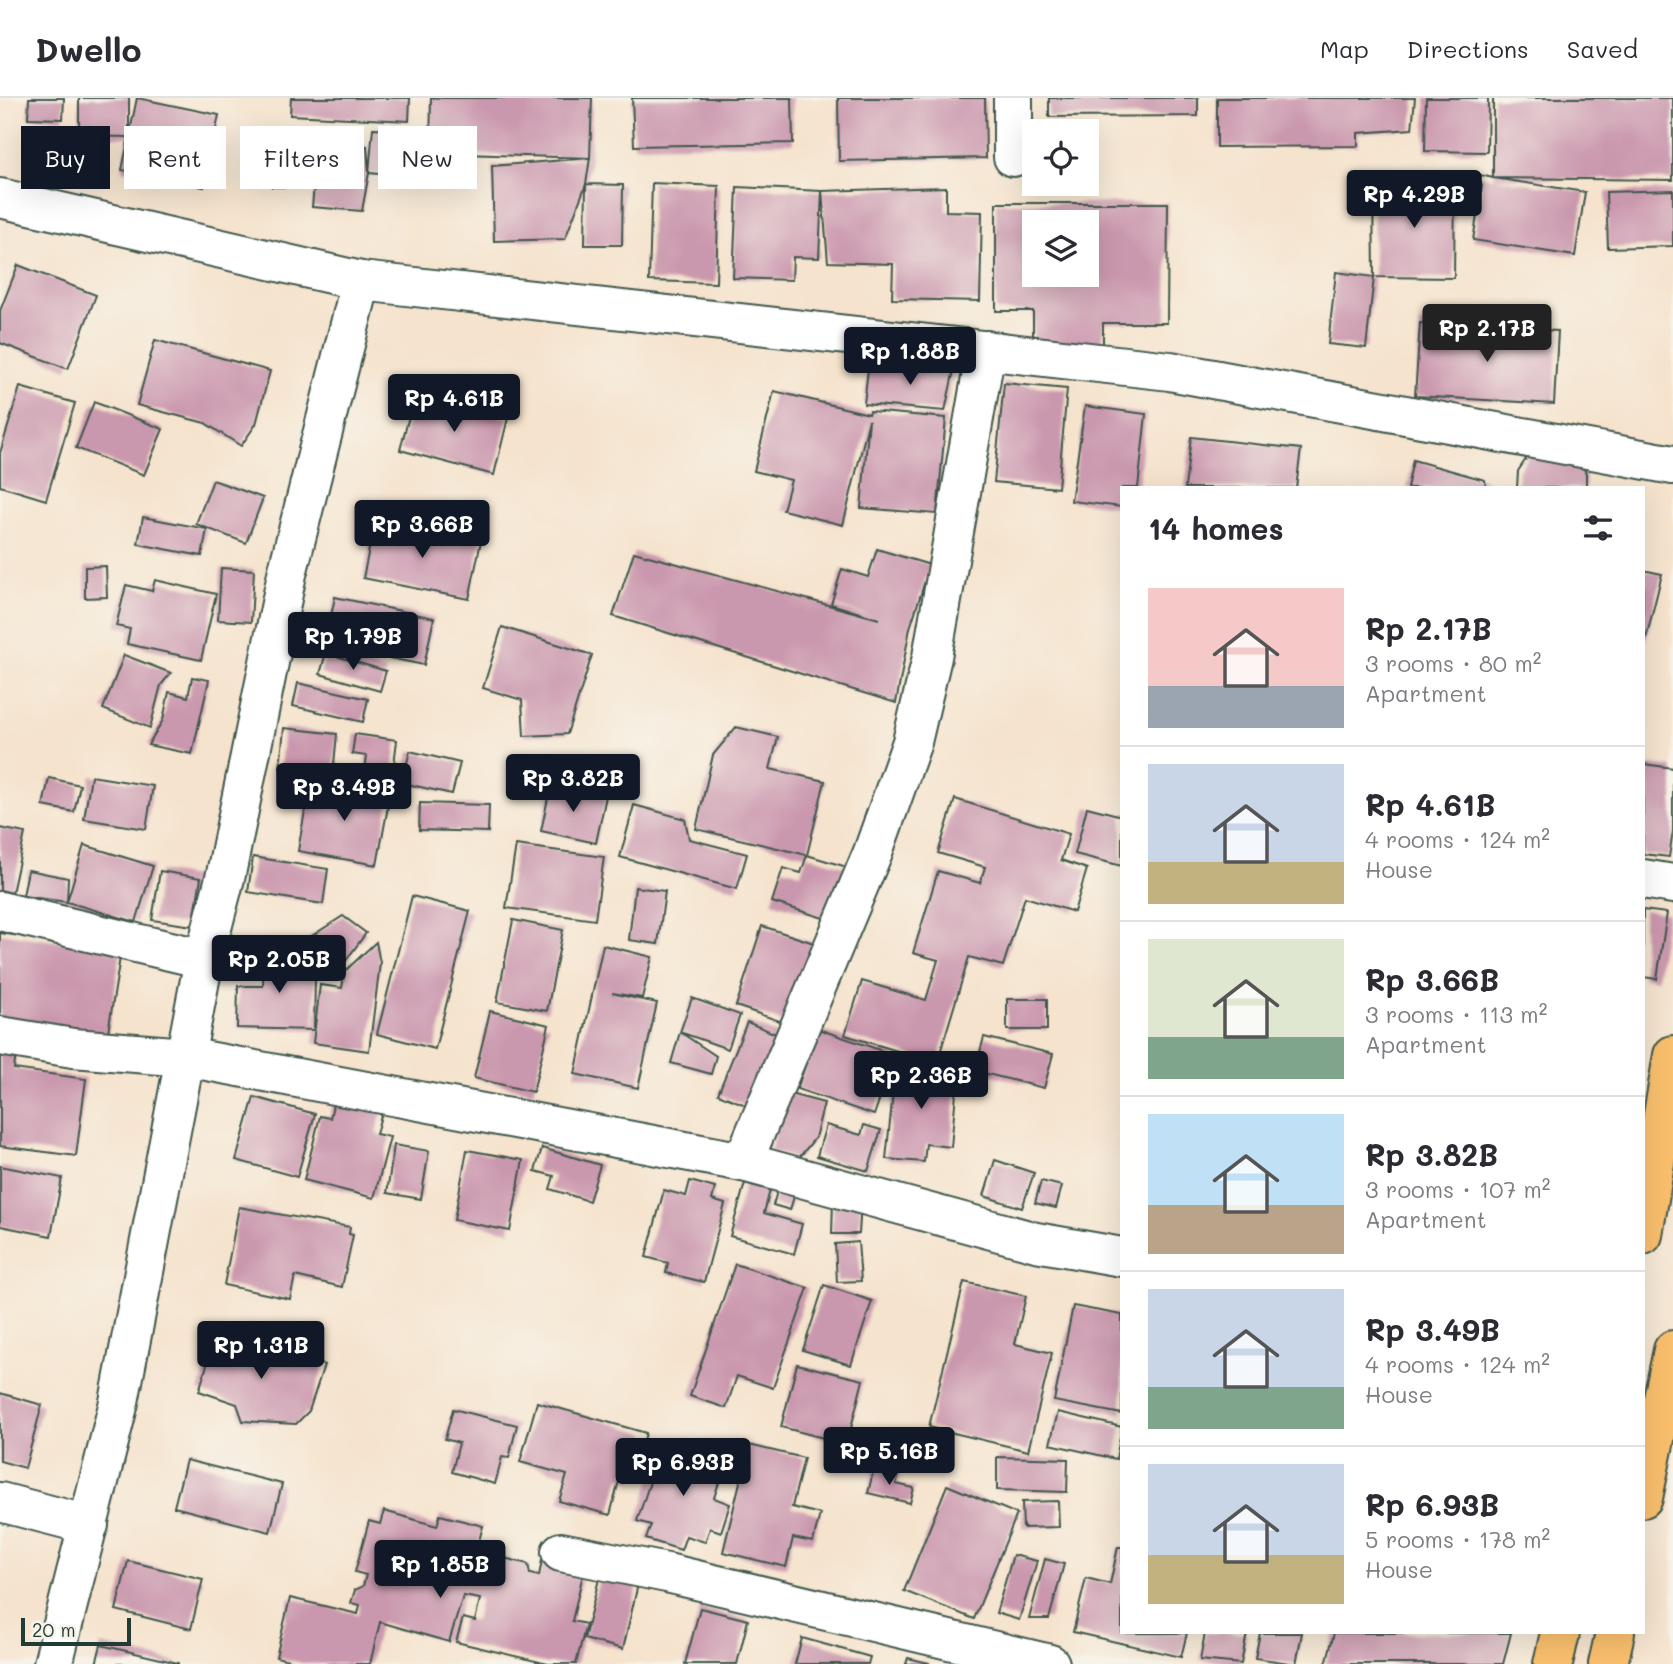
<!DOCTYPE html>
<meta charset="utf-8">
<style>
:root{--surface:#fff;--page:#f7f7f7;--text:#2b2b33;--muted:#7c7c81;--line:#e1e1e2;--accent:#111827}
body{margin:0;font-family:Mali,sans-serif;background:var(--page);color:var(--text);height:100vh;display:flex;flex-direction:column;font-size:26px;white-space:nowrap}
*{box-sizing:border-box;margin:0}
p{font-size:23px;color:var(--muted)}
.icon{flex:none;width:38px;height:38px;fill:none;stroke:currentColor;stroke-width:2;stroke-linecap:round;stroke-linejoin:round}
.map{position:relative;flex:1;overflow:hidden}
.details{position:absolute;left:1120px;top:388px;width:525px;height:1148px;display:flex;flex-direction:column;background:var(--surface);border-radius:0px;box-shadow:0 7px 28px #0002}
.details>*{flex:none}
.guide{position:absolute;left:21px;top:28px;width:665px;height:63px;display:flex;gap:14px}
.controls{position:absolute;left:1022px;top:21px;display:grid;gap:14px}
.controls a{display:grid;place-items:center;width:77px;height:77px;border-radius:0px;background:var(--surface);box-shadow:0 7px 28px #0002;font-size:35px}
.scale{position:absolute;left:21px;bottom:18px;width:110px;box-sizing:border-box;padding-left:7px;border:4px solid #1f3d34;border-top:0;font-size:19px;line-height:24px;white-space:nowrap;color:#1f3d34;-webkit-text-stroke:5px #f7f3e8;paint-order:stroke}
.price{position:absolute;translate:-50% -60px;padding:0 16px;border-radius:7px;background:var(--accent);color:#fff;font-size:23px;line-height:46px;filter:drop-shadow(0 2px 4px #0008)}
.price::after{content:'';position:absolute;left:50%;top:42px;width:21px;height:16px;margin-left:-10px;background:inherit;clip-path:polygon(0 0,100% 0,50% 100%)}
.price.selected{background:#222;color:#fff}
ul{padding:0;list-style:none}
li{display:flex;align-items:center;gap:21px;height:175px;padding:0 28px}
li+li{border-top:2px solid var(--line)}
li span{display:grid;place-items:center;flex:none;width:196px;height:140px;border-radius:0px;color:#555}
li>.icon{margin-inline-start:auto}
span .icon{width:84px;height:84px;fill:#fffc;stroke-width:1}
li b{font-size:30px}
h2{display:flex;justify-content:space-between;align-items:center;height:84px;padding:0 28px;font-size:30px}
.tag{padding:0 24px;border-radius:0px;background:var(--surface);box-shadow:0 7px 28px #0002;font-size:24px;line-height:63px}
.tag.selected{background:var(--accent);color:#fff}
header{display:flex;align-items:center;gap:42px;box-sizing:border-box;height:98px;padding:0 35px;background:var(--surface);border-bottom:2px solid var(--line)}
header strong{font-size:33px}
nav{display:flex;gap:38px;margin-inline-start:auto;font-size:24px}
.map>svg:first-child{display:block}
.building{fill:#ca98ae;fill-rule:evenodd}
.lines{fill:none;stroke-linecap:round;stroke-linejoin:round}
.street-casing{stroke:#3f564b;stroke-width:42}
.primary-casing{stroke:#3f564b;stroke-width:42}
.street{stroke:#fff;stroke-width:38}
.primary{stroke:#f9bf6d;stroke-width:38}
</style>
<header>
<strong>Dwello</strong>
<nav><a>Map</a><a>Directions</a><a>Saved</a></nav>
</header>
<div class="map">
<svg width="1673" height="1566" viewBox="0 0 1673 1566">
<rect width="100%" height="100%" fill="#f7f3e8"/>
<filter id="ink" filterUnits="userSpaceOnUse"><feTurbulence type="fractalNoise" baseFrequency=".0143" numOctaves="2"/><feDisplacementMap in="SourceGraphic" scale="14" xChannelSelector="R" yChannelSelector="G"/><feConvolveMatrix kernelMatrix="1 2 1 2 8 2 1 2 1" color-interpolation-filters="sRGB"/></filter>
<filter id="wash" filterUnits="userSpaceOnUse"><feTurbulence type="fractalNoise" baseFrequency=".00686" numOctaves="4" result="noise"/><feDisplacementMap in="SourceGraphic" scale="28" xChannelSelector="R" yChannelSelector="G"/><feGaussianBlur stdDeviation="1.57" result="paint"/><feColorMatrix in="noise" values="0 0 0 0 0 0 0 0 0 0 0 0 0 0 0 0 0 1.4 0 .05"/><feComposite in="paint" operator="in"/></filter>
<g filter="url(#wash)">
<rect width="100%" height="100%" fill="#f5e3cd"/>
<g id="blocks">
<g class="building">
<polygon points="29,0 64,0 63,21 28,20"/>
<polygon points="79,0 129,0 129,39 79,38"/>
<polygon points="137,0 219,17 204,89 122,72"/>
<polygon points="291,0 410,0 409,23 290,17"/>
<polygon points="431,0 592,0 590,60 586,86 623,87 622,147 585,147 586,86 565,141 494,143 492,68 590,60 430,55"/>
<polygon points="632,0 792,0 793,45 634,48"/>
<polygon points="838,0 985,0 986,60 839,63"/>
<polygon points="1049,0 1198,0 1198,18 1049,19"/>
<polygon points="1217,0 1415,0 1412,31 1358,35 1358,48 1217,49"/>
<polygon points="1426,0 1488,0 1487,54 1425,53"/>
<polygon points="1493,0 1673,0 1673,82 1493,80 1585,94 1575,158 1473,142 1482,88 1476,76 1493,80"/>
<polygon points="373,30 406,32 402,78 369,75"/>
<rect x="272" y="42" width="37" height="47"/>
<polygon points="318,44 367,48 369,75 362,113 312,109"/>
<polygon points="652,85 719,88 716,185 649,183"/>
<polygon points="1373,85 1455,85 1454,180 1374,179"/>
<polygon points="737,89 822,93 946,89 946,113 982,114 980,203 892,201 893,166 828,164 822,93 819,160 793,159 792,182 733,180"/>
<polygon points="1673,92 1673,148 1608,150 1606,94"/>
<path d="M996,105H1168L1167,225H1103V248L1033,247V213H996ZM1034,124H1087V177H1034Z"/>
<polygon points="18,167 96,197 68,271 0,245 0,213"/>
<polygon points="1336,174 1374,179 1366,250 1328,246"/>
<polygon points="1420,225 1558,233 1554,306 1415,298"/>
<polygon points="155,242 270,273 256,326 241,348 205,325 137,307"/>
<polygon points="955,267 945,313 864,306 868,271"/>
<polygon points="1004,285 1067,291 1058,390 994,384"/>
<polygon points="20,289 75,305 46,402 0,388 0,355"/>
<polygon points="774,293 869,316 870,313 946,320 937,416 861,410 869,322 843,427 783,412 791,382 754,373"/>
<polygon points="415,296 508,320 494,377 400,352"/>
<polygon points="94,304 163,331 144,377 76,350"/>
<polygon points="1085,308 1146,316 1138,390 1122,390 1122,409 1071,403"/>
<polygon points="1191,339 1301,351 1296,390 1185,390"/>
<polygon points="1530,355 1582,365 1586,376 1586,390 1517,390 1518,373"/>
<polygon points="1413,362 1485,382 1486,390 1407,390"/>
<polygon points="213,382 263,400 246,445 196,426"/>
<polygon points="143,419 207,431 202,458 138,446"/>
<polygon points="375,422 481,443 469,501 363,480"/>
<polygon points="877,451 930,467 910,530 896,605 613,518 634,454 879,521 831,506 842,471 868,479"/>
<polygon points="106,468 107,499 85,500 85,469"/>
<polygon points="221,470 254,472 251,524 218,522"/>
<polygon points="1643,472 1662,476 1644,549 1643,549"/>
<polygon points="155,482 216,496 201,562 127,546 130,531 116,528 126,487 152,493"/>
<polygon points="335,499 434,520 424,567 325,547"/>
<polygon points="502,529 592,557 567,636 524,638 522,602 483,590"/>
<polygon points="326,555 386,573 380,593 320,576"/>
<polygon points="124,557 171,575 161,587 150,630 103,611"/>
<polygon points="192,579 209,582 192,656 148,647 163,622 169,594 188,599"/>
<polygon points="298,585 368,601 363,624 293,608"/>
<polygon points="736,629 778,639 770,671 825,683 807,757 696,731 713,657"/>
<polygon points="284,630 337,636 333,676 280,670"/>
<polygon points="355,636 397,642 390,698 364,679 367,658 352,656"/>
<polygon points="410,653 460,665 452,696 402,685"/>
<polygon points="1643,666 1673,670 1673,733 1669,759 1643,756"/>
<polygon points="91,678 153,688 146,731 84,721"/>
<polygon points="49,680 80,687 74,714 43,708"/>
<polygon points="310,684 390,698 377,767 298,753"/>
<polygon points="551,686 606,698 596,745 541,733"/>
<polygon points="955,701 1069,736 1061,762 1087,771 1074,814 1025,799 1003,868 969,859 937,965 845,937 862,883 926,902 938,862 913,855 938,773 980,785 985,769 938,755"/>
<polygon points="420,705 489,707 488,734 419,732"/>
<polygon points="634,707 685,721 689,741 747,756 737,791 620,759"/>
<polygon points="1087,709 1122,718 1122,768 1075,756"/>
<polygon points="0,730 25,735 12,795 0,792"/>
<polygon points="84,747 153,768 136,824 67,804 23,798 28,772 68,780 67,804"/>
<polygon points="516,747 604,759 595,822 506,810"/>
<polygon points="807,757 850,770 833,823 772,804 783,770 801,775"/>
<polygon points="253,759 328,771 323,806 248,794"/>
<polygon points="160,773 201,780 193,828 152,822"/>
<polygon points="635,789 665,793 658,846 629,842"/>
<polygon points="412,798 470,813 435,951 377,936"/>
<polygon points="1643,812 1667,815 1657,881 1643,879"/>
<polygon points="343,818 366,835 334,879 293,850"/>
<polygon points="513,822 563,832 547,913 497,904"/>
<polygon points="762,828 823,848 794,928 736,908"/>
<polygon points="0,835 121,853 107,941 0,925"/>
<polygon points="376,844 380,865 369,953 313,945 320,887 342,890 345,873"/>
<polygon points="603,847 652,859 642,900 612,895 657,905 638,990 575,976"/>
<polygon points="264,850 293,850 315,878 314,932 237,930 238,888 263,888"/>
<polygon points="692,900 740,917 728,951 680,934 716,958 711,976 671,965 680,934"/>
<rect x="1007" y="901" width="40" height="31"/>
<polygon points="490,913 549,927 533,994 474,980"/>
<polygon points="747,924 786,940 758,1012 718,996"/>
<polygon points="818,931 895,957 874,1017 797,991"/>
<polygon points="984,939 1053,956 1044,990 975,973"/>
<polygon points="0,945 17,948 14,971 86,981 76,1058 0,1048"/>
<polygon points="896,966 958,973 951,1049 926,1046 924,1064 886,1061"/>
<polygon points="786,995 824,1005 815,1040 798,1061 770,1053"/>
<polygon points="254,999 315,1016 297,1079 236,1062"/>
<polygon points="334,1002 382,1014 376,1036 390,1039 374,1100 304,1082 320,1018 330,1020"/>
<polygon points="826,1027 861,1037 864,1027 881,1032 868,1073 817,1058"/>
<polygon points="394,1047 429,1053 421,1101 387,1095"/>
<polygon points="542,1050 600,1067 589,1103 550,1091 554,1078 535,1073"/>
<polygon points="467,1052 523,1062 510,1133 454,1122"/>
<polygon points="995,1062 1034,1075 1022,1110 984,1098"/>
<polygon points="0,1068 62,1080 51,1138 0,1128"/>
<polygon points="690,1083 715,1090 712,1102 725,1106 704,1184 666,1175 668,1165 646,1159 664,1092 686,1098"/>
<polygon points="1041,1083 1062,1088 1056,1110 1035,1105"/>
<polygon points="745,1085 770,1092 764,1115 802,1126 794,1156 730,1138"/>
<polygon points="778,1090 795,1095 790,1112 773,1107"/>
<polygon points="833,1102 861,1104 859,1136 832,1136"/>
<polygon points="239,1109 350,1129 349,1136 353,1137 342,1189 295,1178 290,1201 224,1187"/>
<polygon points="858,1144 861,1183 837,1184 835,1146"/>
<polygon points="735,1166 808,1190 773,1290 737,1278 726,1310 690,1298"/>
<polygon points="964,1184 1026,1198 1015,1246 1052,1255 1028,1353 929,1329"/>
<polygon points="824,1187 872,1203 851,1267 803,1252"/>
<polygon points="1073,1208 1122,1217 1122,1316 1054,1303"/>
<polygon points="217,1234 324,1267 309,1313 296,1326 243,1323 237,1306 199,1293"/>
<polygon points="797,1266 863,1282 847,1346 781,1329"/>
<polygon points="0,1295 42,1307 25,1370 0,1363"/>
<polygon points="537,1304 646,1335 633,1383 620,1379 610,1417 559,1403 567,1377 520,1364"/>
<polygon points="453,1311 517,1327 509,1360 502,1359 495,1386 452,1374 459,1345 445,1341"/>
<polygon points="1058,1314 1122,1329 1116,1361 1050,1346"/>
<polygon points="663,1345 725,1366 714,1400 730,1406 721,1434 710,1430 705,1444 686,1438 681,1452 646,1441 651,1427 637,1423"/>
<polygon points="749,1347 804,1360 792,1409 820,1416 813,1444 793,1440 786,1469 723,1454"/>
<polygon points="997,1359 1068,1361 1067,1394 997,1392"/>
<polygon points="186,1362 282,1386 270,1434 174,1409"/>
<polygon points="874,1370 899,1377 896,1386 914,1390 910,1405 868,1395"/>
<polygon points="947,1387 1017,1416 974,1521 904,1493"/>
<polygon points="1058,1403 1059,1429 1023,1430 1022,1404"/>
<polygon points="384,1413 437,1428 440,1417 483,1428 467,1488 471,1475 499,1481 504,1460 528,1466 530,1476 539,1478 542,1462 584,1472 572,1523 586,1526 576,1566 548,1566 456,1544 463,1520 475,1523 480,1501 463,1498 449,1544 380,1524 370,1566 306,1566 276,1559 290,1500 358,1516 360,1507 351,1505 355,1492 363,1488 366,1477 355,1474 369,1423 380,1426"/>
<polygon points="1118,1449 1122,1449 1122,1535 1187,1535 1181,1559 1073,1534 1086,1480 1110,1486"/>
<polygon points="1013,1457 1037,1463 1019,1522 996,1515"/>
<polygon points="1045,1461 1064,1466 1049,1521 1029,1521"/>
<polygon points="128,1463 203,1481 191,1531 116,1512"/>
<polygon points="600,1477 638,1486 623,1551 584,1541"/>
<polygon points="700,1510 748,1522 737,1566 685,1566"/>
<polygon points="1205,1535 1247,1535 1241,1566 1200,1562"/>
<polygon points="1260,1535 1302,1535 1296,1566 1255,1560"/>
<polygon points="1334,1535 1511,1535 1503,1566 1326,1566"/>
<polygon points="802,1540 870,1559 868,1566 795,1566"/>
<polygon points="101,1547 178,1565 178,1566 96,1566"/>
<polygon points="908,1560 929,1565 929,1566 906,1566"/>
</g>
</g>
</g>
<g filter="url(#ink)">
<use href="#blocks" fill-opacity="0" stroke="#3f564b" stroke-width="2"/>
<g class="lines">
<g class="street-casing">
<g id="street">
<polyline points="1013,59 1013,0"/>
<polyline points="0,100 361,183 1170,273 1673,367"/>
<polyline points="1643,781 1673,786"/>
<polyline points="0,813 204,861"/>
<polyline points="0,938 73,950 186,959 743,1064 1036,1144 1122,1159"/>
<polyline points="743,1064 873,754 912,644 932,559 986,252"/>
<polyline points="0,1404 89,1427"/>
<polyline points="561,1454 667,1475 1050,1566"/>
<polyline points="53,1566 119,1304 204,861 226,776 287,476 361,183"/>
</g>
</g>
<g class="primary-casing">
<g id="primary">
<polyline points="1643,1137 1673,957"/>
<polyline points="1643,1400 1673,1252"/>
<polyline points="1553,1566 1560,1535"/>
<polyline points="1608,1566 1615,1535"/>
</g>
</g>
<use href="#street" class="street"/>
<use href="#primary" class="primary"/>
</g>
</g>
</svg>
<div class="controls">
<a><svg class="icon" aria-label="locate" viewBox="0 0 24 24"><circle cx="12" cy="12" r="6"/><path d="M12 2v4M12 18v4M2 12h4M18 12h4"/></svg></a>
<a><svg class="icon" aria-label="layers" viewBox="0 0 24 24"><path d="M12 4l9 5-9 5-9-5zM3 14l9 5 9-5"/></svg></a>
</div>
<div class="scale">20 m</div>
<b class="price" style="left:1414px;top:132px">Rp 4.29B</b>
<b class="price selected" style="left:1487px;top:266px">Rp 2.17B</b>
<b class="price" style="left:910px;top:289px">Rp 1.88B</b>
<b class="price" style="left:454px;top:336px">Rp 4.61B</b>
<b class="price" style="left:422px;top:462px">Rp 3.66B</b>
<b class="price" style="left:353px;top:574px">Rp 1.79B</b>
<b class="price" style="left:573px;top:716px">Rp 3.82B</b>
<b class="price" style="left:344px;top:725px">Rp 3.49B</b>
<b class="price" style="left:279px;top:897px">Rp 2.05B</b>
<b class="price" style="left:921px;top:1013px">Rp 2.36B</b>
<b class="price" style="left:261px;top:1283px">Rp 1.31B</b>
<b class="price" style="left:889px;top:1389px">Rp 5.16B</b>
<b class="price" style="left:683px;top:1400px">Rp 6.93B</b>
<b class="price" style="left:440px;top:1502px">Rp 1.85B</b>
<div class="guide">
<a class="tag selected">Buy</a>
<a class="tag">Rent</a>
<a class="tag">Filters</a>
<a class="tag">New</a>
</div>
<section class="details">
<h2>14 homes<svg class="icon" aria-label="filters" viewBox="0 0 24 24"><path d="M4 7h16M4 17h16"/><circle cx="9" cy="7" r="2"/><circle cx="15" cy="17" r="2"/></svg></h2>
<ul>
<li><span style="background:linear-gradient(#f6c9c9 70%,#9aa5b1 0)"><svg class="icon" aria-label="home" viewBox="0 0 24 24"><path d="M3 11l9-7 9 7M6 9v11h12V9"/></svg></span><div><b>Rp 2.17B</b><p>3 rooms · 80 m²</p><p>Apartment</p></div></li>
<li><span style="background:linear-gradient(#c9d6e8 70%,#c2b280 0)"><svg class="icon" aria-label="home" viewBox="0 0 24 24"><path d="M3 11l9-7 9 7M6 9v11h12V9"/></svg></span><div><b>Rp 4.61B</b><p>4 rooms · 124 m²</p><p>House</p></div></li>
<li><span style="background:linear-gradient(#dfe7d0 70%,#7fa58c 0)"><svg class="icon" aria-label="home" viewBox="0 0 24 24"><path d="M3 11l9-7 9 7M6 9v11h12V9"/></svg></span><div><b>Rp 3.66B</b><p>3 rooms · 113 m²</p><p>Apartment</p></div></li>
<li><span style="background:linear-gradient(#bfe0f5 65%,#b9a48a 0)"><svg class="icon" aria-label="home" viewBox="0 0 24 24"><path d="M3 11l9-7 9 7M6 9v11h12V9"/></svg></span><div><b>Rp 3.82B</b><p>3 rooms · 107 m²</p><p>Apartment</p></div></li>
<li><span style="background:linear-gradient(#c9d6e8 70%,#7fa58c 0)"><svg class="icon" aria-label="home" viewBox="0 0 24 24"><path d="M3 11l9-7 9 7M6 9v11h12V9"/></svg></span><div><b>Rp 3.49B</b><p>4 rooms · 124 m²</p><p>House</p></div></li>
<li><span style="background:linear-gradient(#c9d6e8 65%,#c2b280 0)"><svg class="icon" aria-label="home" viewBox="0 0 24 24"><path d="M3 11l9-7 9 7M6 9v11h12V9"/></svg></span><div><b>Rp 6.93B</b><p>5 rooms · 178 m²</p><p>House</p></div></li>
</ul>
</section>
</div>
